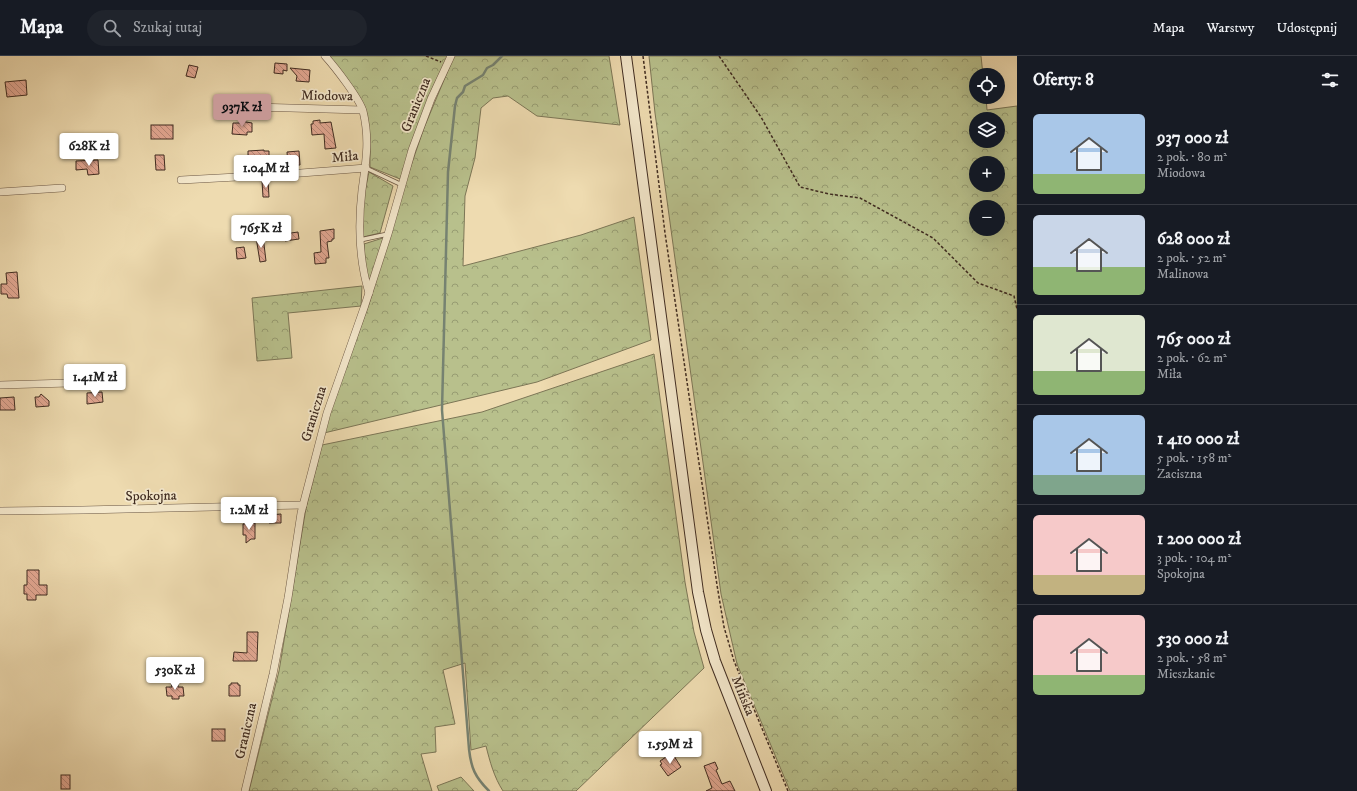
<!DOCTYPE html>
<html lang="pl">
<meta charset="utf-8">
<style>
:root{--surface:#171b24;--page:#20242c;--text:#f1f3f6;--muted:#9ea1a6;--line:#363941;--accent:#c59692}
body{margin:0;font-family:"IM FELL DW Pica",serif;background:var(--page);color:var(--text);height:100vh;display:flex;flex-direction:column;font-size:15px;white-space:nowrap}
*{box-sizing:border-box;margin:0}
p{font-size:13px;color:var(--muted)}
.icon{flex:none;width:22px;height:22px;fill:none;stroke:currentColor;stroke-width:2;stroke-linecap:round;stroke-linejoin:round}
.map{position:relative;flex:1;overflow:hidden}
.side{display:flex;flex-direction:column;background:var(--surface);width:340px}
.side>*{flex:none}
.controls{position:absolute;left:969px;top:12px;display:grid;gap:8px}
.controls a{display:grid;place-items:center;width:36px;height:36px;border-radius:50%;background:var(--surface);box-shadow:0 4px 16px #0002;font-size:20px}
.price{position:absolute;translate:-50% -34px;padding:0 9px;border-radius:4px;background:#fff;color:#222;font-size:13px;line-height:26px;filter:drop-shadow(0 1px 2px #0008)}
.price::after{content:'';position:absolute;left:50%;top:24px;width:12px;height:9px;margin-left:-6px;background:inherit;clip-path:polygon(0 0,100% 0,50% 100%)}
.price.active{background:var(--accent);color:#111}
ul{padding:0;list-style:none}
li{display:flex;align-items:center;gap:12px;height:100px;padding:0 16px}
li+li{border-top:1px solid var(--line)}
li span{display:grid;place-items:center;flex:none;width:112px;height:80px;border-radius:6px;color:#555}
li>.icon{margin-inline-start:auto}
span .icon{width:48px;height:48px;fill:#fffc;stroke-width:1}
li b{font-size:17px}
h2{display:flex;justify-content:space-between;align-items:center;height:48px;padding:0 16px;font-size:17px}
header{display:flex;align-items:center;gap:24px;box-sizing:border-box;height:56px;padding:0 20px;background:var(--surface);border-bottom:1px solid var(--line)}
header strong{font-size:19px}
nav{display:flex;gap:22px;margin-inline-start:auto;font-size:14px}
.search{width:280px;height:36px;background:var(--page);display:flex;align-items:center;gap:10px;box-sizing:border-box;padding:0 14px;border-radius:22px;color:var(--muted);font-size:15px}
main{display:flex;flex:1;min-height:0}
.map>svg:first-child{display:block}
.forest{fill:url(#forest-crowns);stroke:#7c7656;fill-rule:evenodd}
.lines{fill:none;stroke-linecap:round;stroke-linejoin:round}
.stream{stroke:#768271;stroke-width:2.5}
.building{fill:url(#building-back-hatch);stroke:#3f2b20}
.lane-casing{stroke:#6b5744;stroke-width:5}
.street-casing{stroke:#6b5744;stroke-width:8}
.secondary-casing{stroke:#3f2b20;stroke-width:12}
.path{stroke:#3f2b20;stroke-width:1.5;stroke-dasharray:3 2;stroke-linecap:butt}
.lane{stroke:#f4e8cc;stroke-width:3.5}
.street{stroke:#f4e8cc;stroke-width:7}
.secondary{stroke:#f4e8cc;stroke-width:10}
.labels{text-anchor:middle;dominant-baseline:central;stroke-width:3.5;stroke-linejoin:round;paint-order:stroke}
.street-label{font-size:14px;fill:#3f2b20;stroke:#f4e8cc}
</style>
<header>
<strong>Mapa</strong>
<div class="search"><svg class="icon" aria-label="search" viewBox="0 0 24 24"><circle cx="10" cy="10" r="6"/><path d="M15 15l6 6"/></svg>Szukaj tutaj</div>
<nav><a>Mapa</a><a>Warstwy</a><a>Udostępnij</a></nav>
</header>
<main>
<div class="map">
<svg width="1017" height="735" viewBox="0 0 1017 735">
<defs>
<pattern id="forest-crowns" width="20" height="18" patternUnits="userSpaceOnUse"><rect width="20" height="18" fill="#b8c08c"/><path d="M2 6a3 3 0 1 1 6 0M12 15a3 3 0 1 1 6 0" fill="none" stroke="#979c72"/></pattern>
<pattern id="building-back-hatch" width="6" height="6" patternUnits="userSpaceOnUse"><rect width="6" height="6" fill="#e3a893"/><path d="M-1 5l2 2M0 0l6 6M5-1l2 2" fill="none" stroke="#b98978"/></pattern>
</defs>
<rect width="100%" height="100%" fill="#eedbb0"/>
<filter id="stains"><feTurbulence type="fractalNoise" baseFrequency=".005" numOctaves="4"/><feColorMatrix values="0 0 0 0 .2 0 0 0 0 .09 0 0 0 0 .02 0 0 0 .5 -.17"/></filter>
<radialGradient id="worn" r=".72"><stop offset=".6" stop-color="#630" stop-opacity="0"/><stop offset="1" stop-color="#630" stop-opacity=".3"/></radialGradient>
<g class="forest">
<polygon points="328,0 448,0 400,123 370,111 370,84 368,64"/>
<polygon points="454,0 609,0 620,69 537,60 508,40 493,42 481,52 475,102 465,140 463,210 581,179 634,161 651,284 537,326 324,377 331,354 369,248 404,130 424,72"/>
<path d="M649,0H981L983,19H976V41H986L987,54L1017,50V735H790L737,608L721,538L655,57ZM976,63H998V85H976ZM976,107H998V129H976ZM976,151H998V173H976Z"/>
<polygon points="369,116 393,130 380,177 363,181 363,145"/>
<polygon points="386,181 370,223 366,222 364,188"/>
<polygon points="362,230 361,250 288,257 292,302 257,305 252,242"/>
<path d="M654,298L685,526L694,576L704,612L576,735H503C494,721 490,706 486,690L471,694L465,607L443,614L455,668L435,671L436,696L421,698L432,735H249L279,615L306,452L322,389L482,356Z"/>
<polygon points="461,721 474,735 439,735 437,730"/>
</g>
<g class="lines">
<path class="stream" d="M489,735C475,721 471,712 469,693L442,354L448,116L455,50L457,42L463,36L465,30L483,19L487,12L493,9L502,0"/>
</g>
<g class="building">
<polygon points="275,7 287,8 287,15 283,14 283,18 274,17"/>
<polygon points="189,9 198,11 195,22 186,20"/>
<polygon points="290,12 310,14 309,26 296,25 297,20"/>
<polygon points="26,24 27,39 7,41 5,26"/>
<polygon points="320,64 320,67 331,66 336,92 325,93 324,78 312,79 311,68 313,68 313,65"/>
<polygon points="240,65 252,67 252,76 247,76 247,79 232,78 233,67 240,67"/>
<rect x="151" y="69" width="22" height="14"/>
<polygon points="264,94 264,95 269,95 269,106 248,108 248,95"/>
<polygon points="299,95 300,109 288,109 287,96"/>
<polygon points="155,99 164,99 165,114 156,114"/>
<polygon points="98,104 99,118 88,119 87,113 76,114 76,105"/>
<polygon points="268,124 269,141 263,141 262,125"/>
<polygon points="334,173 334,183 332,183 332,185 327,186 329,202 326,202 326,207 315,208 314,197 321,196 320,175"/>
<polygon points="298,176 299,183 285,185 284,178"/>
<polygon points="263,180 266,205 260,206 256,181"/>
<polygon points="244,191 246,202 237,203 236,192"/>
<polygon points="17,216 19,242 8,242 7,238 1,238 1,228 7,228 6,217"/>
<polygon points="102,336 103,346 87,348 87,337"/>
<polygon points="41,338 49,345 49,350 36,351 35,341 39,341"/>
<polygon points="14,341 15,354 0,354 0,342"/>
<polygon points="281,458 281,467 269,467 269,459"/>
<polygon points="255,467 255,483 251,483 246,487 246,479 243,479 243,468"/>
<polygon points="27,514 39,514 39,529 47,529 47,539 36,539 36,544 27,544 27,538 24,538 24,529 27,529"/>
<polygon points="247,576 258,576 257,605 233,605 234,596 247,597"/>
<polygon points="171,627 178,627 178,631 183,631 184,640 179,640 179,643 172,643 172,640 167,640 166,631 172,631"/>
<polygon points="231,627 238,627 238,629 240,629 240,640 229,640 229,629 231,629"/>
<rect x="212" y="673" width="13" height="12"/>
<polygon points="674,700 681,711 668,720 660,709 662,708 660,705 666,701 669,704"/>
<polygon points="715,706 718,713 716,714 722,728 730,725 735,735 706,735 712,732 704,710"/>
<rect x="61" y="719" width="9" height="14"/>
</g>
<g class="lines">
<g class="lane-casing">
<g id="lane">
<polyline points="366,112 402,129"/>
<polyline points="360,184 388,178"/>
</g>
</g>
<g class="street-casing">
<g id="street">
<path d="M325,0C335,11 359,42 363,55C370,84 366,105 362,134C358,168 359,204 369,237"/>
<polyline points="218,50 362,54"/>
<polyline points="181,124 275,119 366,112"/>
<polyline points="0,136 62,132"/>
<polyline points="0,329 104,326"/>
<polyline points="0,455 83,454 303,449"/>
<polyline points="245,735 273,618 288,542 301,457 327,357 365,249 388,178 412,94 431,43 451,0"/>
</g>
</g>
<g class="secondary-casing">
<polyline id="secondary" points="626,0 698,536 706,574 715,605 766,735"/>
</g>
<g class="path">
<polyline points="426,0 441,6"/>
<polyline points="643,0 665,177 717,529 724,571 734,605 788,735"/>
<polyline points="719,0 761,61 800,131 829,138 860,142 933,182 978,227 1014,240 1017,253"/>
</g>
<use href="#lane" class="lane"/>
<use href="#street" class="street"/>
<use href="#secondary" class="secondary"/>
</g>
<g class="labels">
<g class="street-label">
<text transform="translate(327 40) rotate(1)">Miodowa</text>
<text transform="translate(416 49) rotate(-68)">Graniczna</text>
<text transform="translate(345 101) rotate(-5)">Miła</text>
<text transform="translate(314 358) rotate(-73)">Graniczna</text>
<text transform="translate(151 440) rotate(-1)">Spokojna</text>
<text transform="translate(743 640) rotate(68)">Mińska</text>
<text transform="translate(246 675) rotate(-77)">Graniczna</text>
</g>
</g>
<rect width="100%" height="100%" filter="url(#stains)"/>
<rect width="100%" height="100%" fill="url(#worn)"/>
</svg>
<div class="controls">
<a><svg class="icon" aria-label="locate" viewBox="0 0 24 24"><circle cx="12" cy="12" r="6"/><path d="M12 2v4M12 18v4M2 12h4M18 12h4"/></svg></a>
<a><svg class="icon" aria-label="layers" viewBox="0 0 24 24"><path d="M12 4l9 5-9 5-9-5zM3 14l9 5 9-5"/></svg></a>
<a>+</a>
<a>−</a>
</div>
<b class="price active" style="left:242px;top:72px">937K zł</b>
<b class="price" style="left:89px;top:111px">628K zł</b>
<b class="price" style="left:266px;top:133px">1.04M zł</b>
<b class="price" style="left:261px;top:193px">765K zł</b>
<b class="price" style="left:95px;top:342px">1.41M zł</b>
<b class="price" style="left:249px;top:475px">1.2M zł</b>
<b class="price" style="left:175px;top:635px">530K zł</b>
<b class="price" style="left:670px;top:709px">1.59M zł</b>
</div>
<section class="side">
<h2>Oferty: 8<svg class="icon" aria-label="filters" viewBox="0 0 24 24"><path d="M4 7h16M4 17h16"/><circle cx="9" cy="7" r="2"/><circle cx="15" cy="17" r="2"/></svg></h2>
<ul>
<li><span style="background:linear-gradient(#a9c7e8 75%,#8fb573 0)"><svg class="icon" aria-label="home" viewBox="0 0 24 24"><path d="M3 11l9-7 9 7M6 9v11h12V9"/></svg></span><div><b>937 000 zł</b><p>2 pok. · 80 m²</p><p>Miodowa</p></div></li>
<li><span style="background:linear-gradient(#c9d6e8 65%,#8fb573 0)"><svg class="icon" aria-label="home" viewBox="0 0 24 24"><path d="M3 11l9-7 9 7M6 9v11h12V9"/></svg></span><div><b>628 000 zł</b><p>2 pok. · 52 m²</p><p>Malinowa</p></div></li>
<li><span style="background:linear-gradient(#dfe7d0 70%,#8fb573 0)"><svg class="icon" aria-label="home" viewBox="0 0 24 24"><path d="M3 11l9-7 9 7M6 9v11h12V9"/></svg></span><div><b>765 000 zł</b><p>2 pok. · 62 m²</p><p>Miła</p></div></li>
<li><span style="background:linear-gradient(#a9c7e8 75%,#7fa58c 0)"><svg class="icon" aria-label="home" viewBox="0 0 24 24"><path d="M3 11l9-7 9 7M6 9v11h12V9"/></svg></span><div><b>1 410 000 zł</b><p>5 pok. · 158 m²</p><p>Zaciszna</p></div></li>
<li><span style="background:linear-gradient(#f6c9c9 75%,#c2b280 0)"><svg class="icon" aria-label="home" viewBox="0 0 24 24"><path d="M3 11l9-7 9 7M6 9v11h12V9"/></svg></span><div><b>1 200 000 zł</b><p>3 pok. · 104 m²</p><p>Spokojna</p></div></li>
<li><span style="background:linear-gradient(#f6c9c9 75%,#8fb573 0)"><svg class="icon" aria-label="home" viewBox="0 0 24 24"><path d="M3 11l9-7 9 7M6 9v11h12V9"/></svg></span><div><b>530 000 zł</b><p>2 pok. · 58 m²</p><p>Mieszkanie</p></div></li>
</ul>
</section>
</main>
